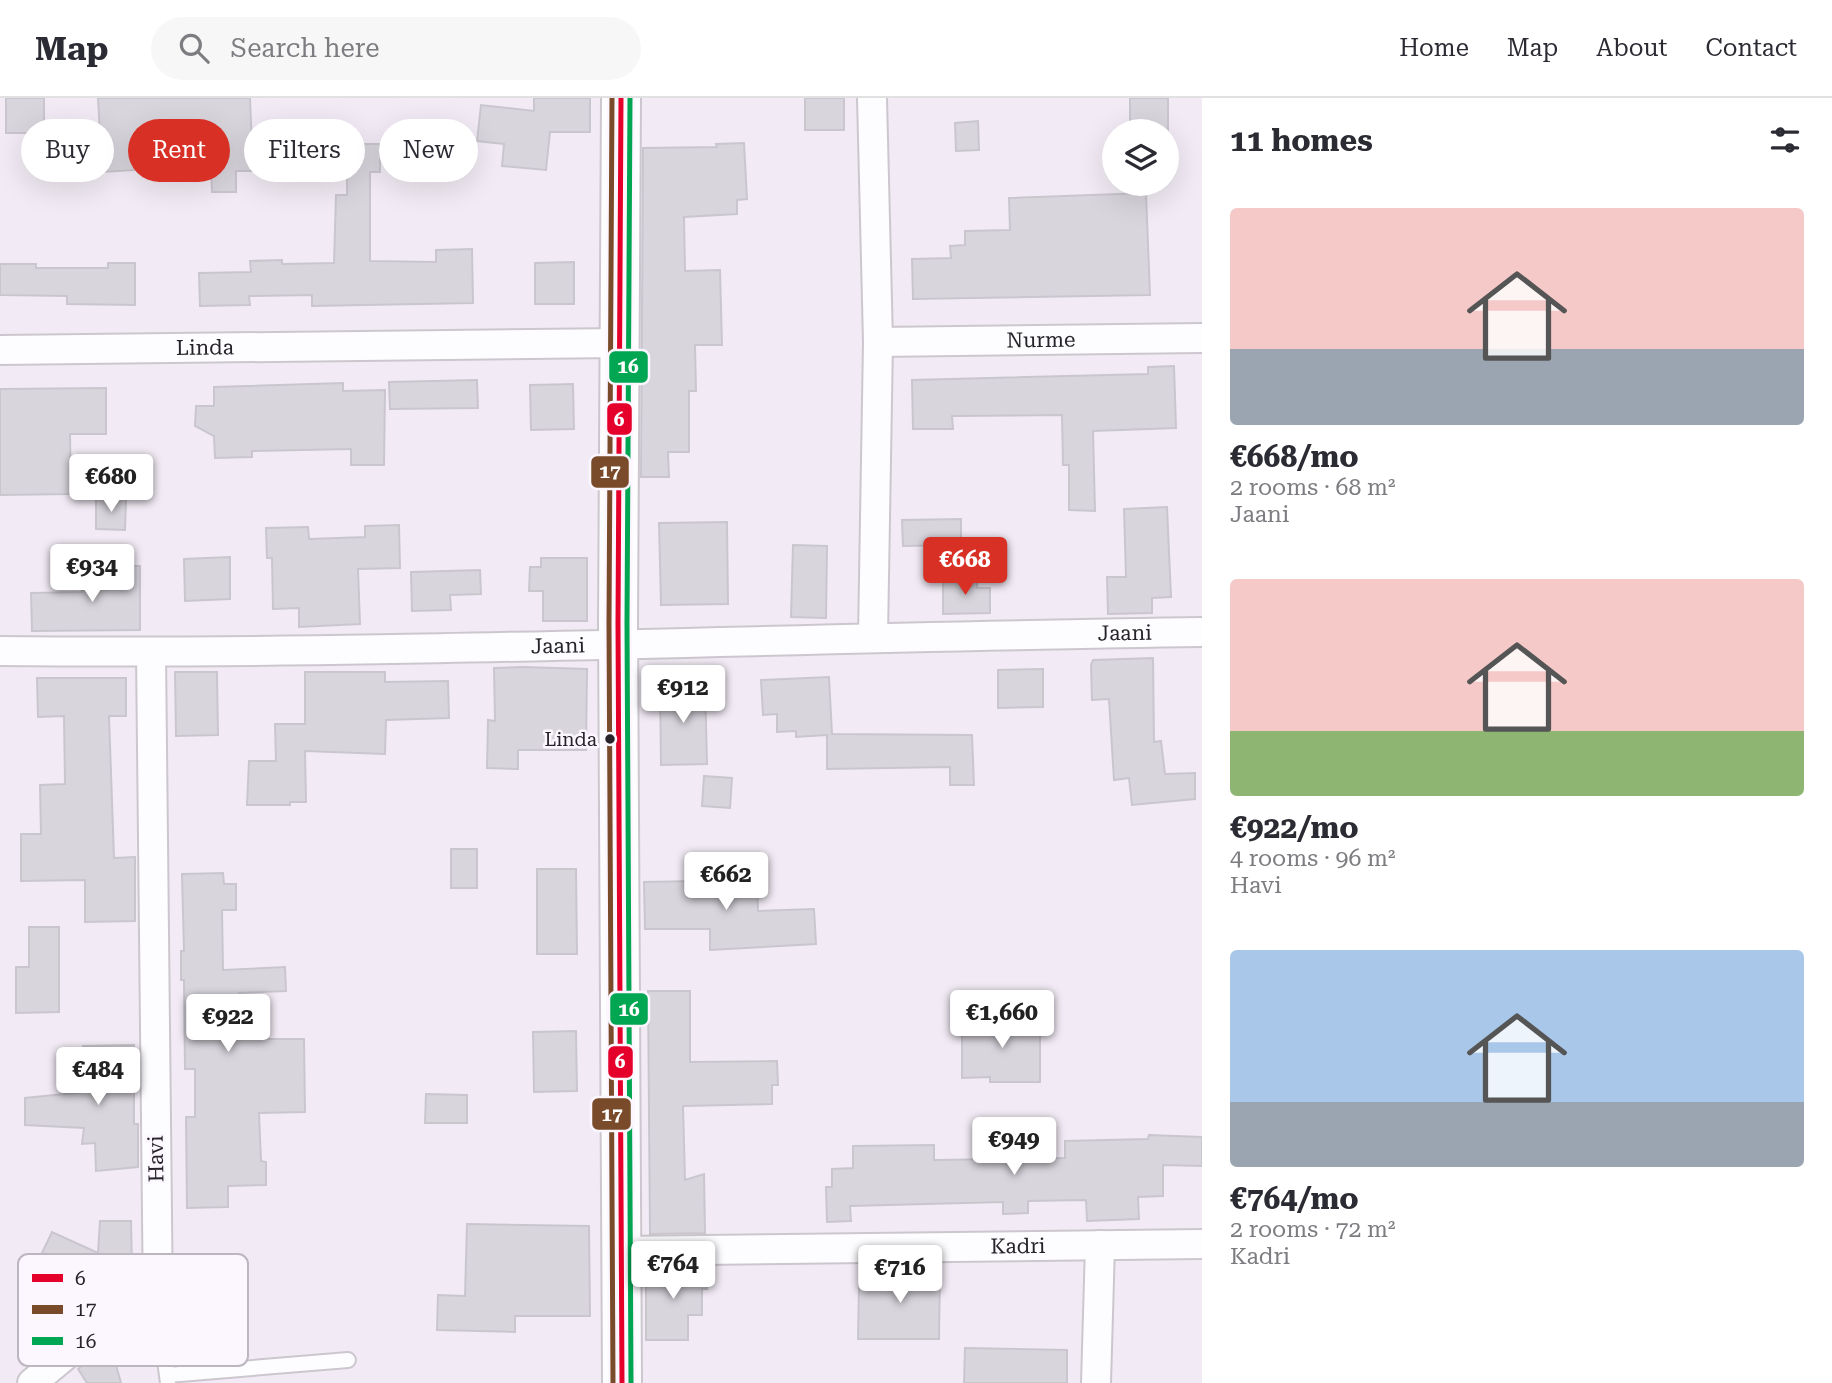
<!DOCTYPE html>
<meta charset="utf-8">
<style>
:root{--surface:#fff;--page:#f7f7f7;--text:#2b2b33;--muted:#7c7c81;--line:#e1e1e2;--accent:#d93025}
body{margin:0;font-family:"Roboto Serif",serif;background:var(--page);color:var(--text);height:100vh;display:flex;flex-direction:column;font-size:26px;white-space:nowrap}
*{box-sizing:border-box;margin:0}
p{font-size:23px;color:var(--muted)}
.icon{flex:none;width:38px;height:38px;fill:none;stroke:currentColor;stroke-width:2;stroke-linecap:round;stroke-linejoin:round}
.map{position:relative;flex:1;overflow:hidden}
.side{display:flex;flex-direction:column;background:var(--surface);width:630px}
.side>*{flex:none}
.banner{position:absolute;left:21px;top:21px;width:665px;height:63px;display:flex;gap:14px}
.controls{position:absolute;left:1102px;top:21px;display:grid;gap:14px}
.controls a{display:grid;place-items:center;width:77px;height:77px;border-radius:50%;background:var(--surface);box-shadow:0 7px 28px #0002;font-size:35px}
.price{position:absolute;translate:-50% -60px;padding:0 16px;border-radius:7px;background:#fff;color:#222;font-size:23px;line-height:46px;filter:drop-shadow(0 2px 4px #0008)}
.price::after{content:'';position:absolute;left:50%;top:42px;width:21px;height:16px;margin-left:-10px;background:inherit;clip-path:polygon(0 0,100% 0,50% 100%)}
.price.current{background:var(--accent);color:#fff}
ul{padding:0;list-style:none}
li{display:grid;align-content:center;gap:14px;height:371px;padding:0 28px}
li span{display:grid;place-items:center;height:217px;border-radius:7px;color:#555}
li>.icon{margin-inline-start:auto}
span .icon{width:126px;height:126px;fill:#fffc;stroke-width:1}
li b{font-size:30px}
h2{display:flex;justify-content:space-between;align-items:center;height:84px;padding:0 28px;font-size:30px}
.pill{padding:0 24px;border-radius:32px;background:var(--surface);box-shadow:0 7px 28px #0002;font-size:24px;line-height:63px}
.pill.current{background:var(--accent);color:#fff}
header{display:flex;align-items:center;gap:42px;box-sizing:border-box;height:98px;padding:0 35px;background:var(--surface);border-bottom:2px solid var(--line)}
header strong{font-size:33px}
nav{display:flex;gap:38px;margin-inline-start:auto;font-size:24px}
.search{width:490px;height:63px;background:var(--page);display:flex;align-items:center;gap:18px;box-sizing:border-box;padding:0 24px;border-radius:38px;color:var(--muted);font-size:26px}
main{display:flex;flex:1;min-height:0}
.map>svg:first-child{display:block}
.building{fill:#d9d5dd;stroke:#cac6ce;stroke-width:2}
.lines{fill:none;stroke-linecap:round;stroke-linejoin:round}
.lane-casing{stroke:#ccc7ce;stroke-width:18}
.street-casing{stroke:#ccc7ce;stroke-width:32}
.secondary-casing{stroke:#ccc7ce;stroke-width:42}
.lane{stroke:#fdfcfe;stroke-width:14}
.street{stroke:#fdfcfe;stroke-width:28}
.secondary{stroke:#fdfcfe;stroke-width:38}
.bus-1-casing{stroke:#fcf7ff;stroke-width:10}
.bus-2-casing{stroke:#fcf7ff;stroke-width:10}
.bus-3-casing{stroke:#fcf7ff;stroke-width:10}
.bus-1{stroke:#e4002b;stroke-width:5}
.bus-2{stroke:#7a4b2a;stroke-width:5}
.bus-3{stroke:#00a651;stroke-width:5}
.bus-dot{fill:#27232a;stroke:#fcf7ff;stroke-width:2.5}
.labels{text-anchor:middle;dominant-baseline:central;stroke-width:5;stroke-linejoin:round;paint-order:stroke}
.bus-label{font-size:19px;fill:#27232a;stroke:#fcf7ff;text-anchor:end}
.street-label{font-size:21px;fill:#27232a;stroke:#fcf7ff}
.key{fill:#fcf7ff;stroke:#bcb7bf;stroke-width:2}
.key-label{font-size:19px;fill:#27232a}
.line-badge{stroke:#fcf7ff;stroke-width:2.5}
.badge-label{font-size:19px;text-anchor:middle;font-weight:bold;fill:#fff}
</style>
<header>
<strong>Map</strong>
<div class="search"><svg class="icon" aria-label="search" viewBox="0 0 24 24"><circle cx="10" cy="10" r="6"/><path d="M15 15l6 6"/></svg>Search here</div>
<nav><a>Home</a><a>Map</a><a>About</a><a>Contact</a></nav>
</header>
<main>
<div class="map">
<svg width="1202" height="1285" viewBox="0 0 1202 1285">
<rect width="100%" height="100%" fill="#f2ebf5"/>
<g class="building">
<rect x="6" y="0" width="38" height="35"/>
<polygon points="98,0 250,0 253,73 236,73 236,94 212,94 210,45 149,46 151,71 102,74"/>
<polygon points="534,0 590,0 590,34 550,34 546,72 502,68 504,46 477,43 481,7 534,13"/>
<rect x="805" y="0" width="39" height="32"/>
<rect x="1130" y="0" width="38" height="33"/>
<polygon points="978,23 979,52 956,53 955,25"/>
<polygon points="744,45 747,101 737,102 737,116 684,119 685,173 720,172 722,247 695,247 696,293 689,293 689,354 668,354 669,379 641,379 643,50 717,49 716,46"/>
<polygon points="347,46 380,46 380,74 370,74 370,163 436,164 436,152 472,151 473,205 312,208 312,197 249,198 250,207 200,208 199,175 251,174 250,163 282,162 282,166 334,165 336,97 347,97"/>
<polygon points="1146,95 1150,197 913,201 912,161 951,160 950,148 965,147 965,133 1010,132 1009,100"/>
<polygon points="574,164 574,206 535,206 535,165"/>
<polygon points="108,165 135,165 135,207 67,206 67,198 0,197 0,166 36,166 36,170 108,170"/>
<polygon points="1174,268 1176,330 1093,333 1095,413 1069,412 1069,367 1063,367 1062,317 952,318 953,331 913,331 912,282 1148,276 1148,269"/>
<polygon points="477,282 478,310 390,311 389,284"/>
<polygon points="343,285 343,293 385,292 384,367 351,367 351,351 252,353 252,359 215,360 214,338 195,328 196,308 214,308 214,289"/>
<polygon points="573,286 574,331 531,332 530,287"/>
<polygon points="106,290 106,336 70,336 71,396 0,397 0,291"/>
<polygon points="96,401 126,401 125,432 96,431"/>
<polygon points="1167,409 1171,499 1152,500 1152,515 1108,516 1107,479 1126,479 1124,411"/>
<polygon points="961,421 961,447 903,448 902,422"/>
<polygon points="727,424 728,506 661,507 659,425"/>
<polygon points="399,427 400,470 358,471 360,526 299,529 299,510 273,511 272,460 267,460 266,430 308,429 309,441 365,439 365,428"/>
<polygon points="793,447 827,448 826,520 791,519"/>
<polygon points="230,459 230,501 185,503 184,461"/>
<polygon points="541,460 587,460 587,523 543,523 543,493 529,493 530,469 541,469"/>
<polygon points="105,468 140,468 140,532 32,533 31,495 82,494 82,482 105,481"/>
<polygon points="480,472 481,496 450,497 451,512 412,513 411,474"/>
<polygon points="943,480 977,480 977,490 990,490 990,515 943,516"/>
<polygon points="1153,560 1154,644 1161,643 1165,676 1195,675 1195,701 1132,707 1129,680 1114,682 1109,601 1092,602 1091,567 1093,562"/>
<polygon points="523,569 587,571 586,652 518,652 518,671 487,670 488,622 495,623 494,570"/>
<polygon points="1043,571 1043,609 998,610 998,572"/>
<polygon points="175,574 217,574 218,637 176,638"/>
<polygon points="305,574 385,574 385,584 448,583 449,620 386,622 385,656 305,653 306,704 290,704 290,707 247,707 249,663 276,663 275,626 305,626"/>
<polygon points="829,579 832,636 972,637 974,687 950,687 950,669 827,671 827,637 796,639 796,633 777,634 777,616 763,617 761,582"/>
<polygon points="37,580 126,580 126,618 109,618 114,760 135,759 135,823 85,824 85,782 21,783 21,736 41,736 40,687 65,686 64,618 38,619"/>
<polygon points="705,587 707,666 661,667 660,588"/>
<polygon points="704,678 732,680 730,710 702,708"/>
<rect x="451" y="751" width="26" height="39"/>
<polygon points="537,771 576,771 577,856 537,856"/>
<polygon points="757,774 758,813 814,811 816,846 710,852 710,831 645,831 644,784 696,783 696,775"/>
<polygon points="223,775 224,786 236,786 236,812 222,812 223,872 285,869 286,893 239,895 240,941 304,941 305,1014 259,1015 261,1063 266,1064 266,1087 228,1088 228,1109 187,1110 186,1019 195,1019 195,971 185,971 184,882 181,882 181,853 184,853 182,776"/>
<polygon points="29,829 59,829 59,914 16,915 16,869 29,869"/>
<polygon points="648,893 690,893 690,964 777,963 778,987 772,987 772,1006 683,1008 685,1082 704,1076 705,1135 650,1136"/>
<polygon points="1040,922 1040,984 990,984 990,979 962,980 962,923"/>
<polygon points="576,933 577,993 534,994 533,934"/>
<polygon points="134,947 134,1026 138,1026 138,1069 96,1073 95,1045 82,1046 84,1030 25,1027 25,1000 84,994 83,948"/>
<polygon points="426,996 467,997 467,1025 425,1025"/>
<polygon points="1149,1037 1202,1039 1202,1068 1163,1067 1163,1098 1138,1099 1139,1121 1087,1123 1086,1102 1028,1103 1028,1115 1003,1116 1003,1104 850,1108 851,1123 827,1124 826,1089 832,1089 832,1071 853,1070 853,1048 934,1047 934,1062 1065,1060 1065,1043 1148,1041"/>
<polygon points="100,1123 131,1123 132,1170 61,1174 47,1168 49,1163 40,1159 52,1134 98,1155"/>
<polygon points="467,1126 589,1128 590,1218 515,1218 515,1234 437,1232 438,1197 465,1198"/>
<polygon points="651,1169 706,1169 707,1191 702,1191 702,1217 688,1217 688,1242 646,1242 646,1175 651,1175"/>
<polygon points="866,1172 940,1173 939,1241 858,1241 859,1186 865,1186"/>
<polygon points="111,1249 121,1285 87,1285 78,1271 93,1258"/>
<polygon points="965,1250 1067,1252 1067,1285 964,1285"/>
</g>
<g class="lines">
<g class="lane-casing">
<g id="lane">
<polyline points="158,1210 168,1285"/>
<polyline points="168,1277 348,1262"/>
</g>
</g>
<g class="street-casing">
<g id="street">
<polyline points="872,0 878,244 873,538"/>
<path id="s1" d="M878,244L1202,240"/>
<path id="s2" d="M0,252L620,245"/>
<path id="s3" d="M0,553C401,557 801,539 1202,534"/>
<path id="s4" d="M622,1153L1202,1146"/>
<polyline points="32,1285 84,1242 158,1210 151,555"/>
<polyline points="1096,1285 1100,1147"/>
</g>
</g>
<g class="secondary-casing">
<polyline id="secondary" points="621,0 618,526 622,1285"/>
</g>
<use href="#lane" class="lane"/>
<use href="#street" class="street"/>
<use href="#secondary" class="secondary"/>
<g class="bus-1-casing">
<polyline id="bus-1" points="621,0 618,526 622,1285"/>
</g>
<g class="bus-2-casing">
<polyline id="bus-2" points="612,0 609,526 613,1285"/>
</g>
<g class="bus-3-casing">
<polyline id="bus-3" points="630,0 627,526 631,1285"/>
</g>
<use href="#bus-1" class="bus-1"/>
<use href="#bus-2" class="bus-2"/>
<use href="#bus-3" class="bus-3"/>
</g>
<circle class="bus-dot" cx="610" cy="641" r="6"/>
<g class="labels">
<g class="bus-label">
<text x="597" y="641">Linda</text>
</g>
<g class="street-label">
<text stroke="none"><textPath href="#s1" startOffset="163">Nurme</textPath></text>
<text stroke="none"><textPath href="#s2" startOffset="205">Linda</textPath></text>
<text stroke="none"><textPath href="#s3" startOffset="1125">Jaani</textPath></text>
<text stroke="none"><textPath href="#s3" startOffset="558">Jaani</textPath></text>
<text transform="translate(156 1061) rotate(-91)">Havi</text>
<text stroke="none"><textPath href="#s4" startOffset="396">Kadri</textPath></text>
</g>
</g>
<rect x="18" y="1156" width="230" height="112" rx="10" class="key"/>
<rect x="32" y="1176" width="31" height="8" fill="#e4002b"/>
<rect x="32" y="1207" width="31" height="9" fill="#7a4b2a"/>
<rect x="32" y="1239" width="31" height="8" fill="#00a651"/>
<g class="key-label">
<text x="75" y="1187">6</text>
<text x="75" y="1218">17</text>
<text x="75" y="1250">16</text>
</g>
<g class="line-badge">
<rect x="608" y="252" width="41" height="34" rx="7" fill="#00a651"/>
<rect x="606" y="304" width="27" height="34" rx="7" fill="#e4002b"/>
<rect x="590" y="357" width="40" height="34" rx="7" fill="#7a4b2a"/>
<rect x="609" y="894" width="40" height="34" rx="7" fill="#00a651"/>
<rect x="607" y="947" width="27" height="34" rx="7" fill="#e4002b"/>
<rect x="591" y="999" width="41" height="34" rx="7" fill="#7a4b2a"/>
</g>
<g class="badge-label">
<text x="628" y="275">16</text>
<text x="619" y="328">6</text>
<text x="610" y="380">17</text>
<text x="629" y="918">16</text>
<text x="620" y="970">6</text>
<text x="612" y="1023">17</text>
</g>
</svg>
<div class="controls">
<a><svg class="icon" aria-label="layers" viewBox="0 0 24 24"><path d="M12 4l9 5-9 5-9-5zM3 14l9 5 9-5"/></svg></a>
</div>
<b class="price" style="left:111px;top:416px">€680</b>
<b class="price current" style="left:965px;top:499px">€668</b>
<b class="price" style="left:92px;top:506px">€934</b>
<b class="price" style="left:683px;top:627px">€912</b>
<b class="price" style="left:726px;top:814px">€662</b>
<b class="price" style="left:1002px;top:952px">€1,660</b>
<b class="price" style="left:228px;top:956px">€922</b>
<b class="price" style="left:98px;top:1009px">€484</b>
<b class="price" style="left:1014px;top:1079px">€949</b>
<b class="price" style="left:673px;top:1203px">€764</b>
<b class="price" style="left:900px;top:1207px">€716</b>
<div class="banner">
<a class="pill">Buy</a>
<a class="pill current">Rent</a>
<a class="pill">Filters</a>
<a class="pill">New</a>
</div>
</div>
<section class="side">
<h2>11 homes<svg class="icon" aria-label="filters" viewBox="0 0 24 24"><path d="M4 7h16M4 17h16"/><circle cx="9" cy="7" r="2"/><circle cx="15" cy="17" r="2"/></svg></h2>
<ul>
<li><span style="background:linear-gradient(#f6c9c9 65%,#9aa5b1 0)"><svg class="icon" aria-label="home" viewBox="0 0 24 24"><path d="M3 11l9-7 9 7M6 9v11h12V9"/></svg></span><div><b>€668/mo</b><p>2 rooms · 68 m²</p><p>Jaani</p></div></li>
<li><span style="background:linear-gradient(#f6c9c9 70%,#8fb573 0)"><svg class="icon" aria-label="home" viewBox="0 0 24 24"><path d="M3 11l9-7 9 7M6 9v11h12V9"/></svg></span><div><b>€922/mo</b><p>4 rooms · 96 m²</p><p>Havi</p></div></li>
<li><span style="background:linear-gradient(#a9c7e8 70%,#9aa5b1 0)"><svg class="icon" aria-label="home" viewBox="0 0 24 24"><path d="M3 11l9-7 9 7M6 9v11h12V9"/></svg></span><div><b>€764/mo</b><p>2 rooms · 72 m²</p><p>Kadri</p></div></li>
</ul>
</section>
</main>
